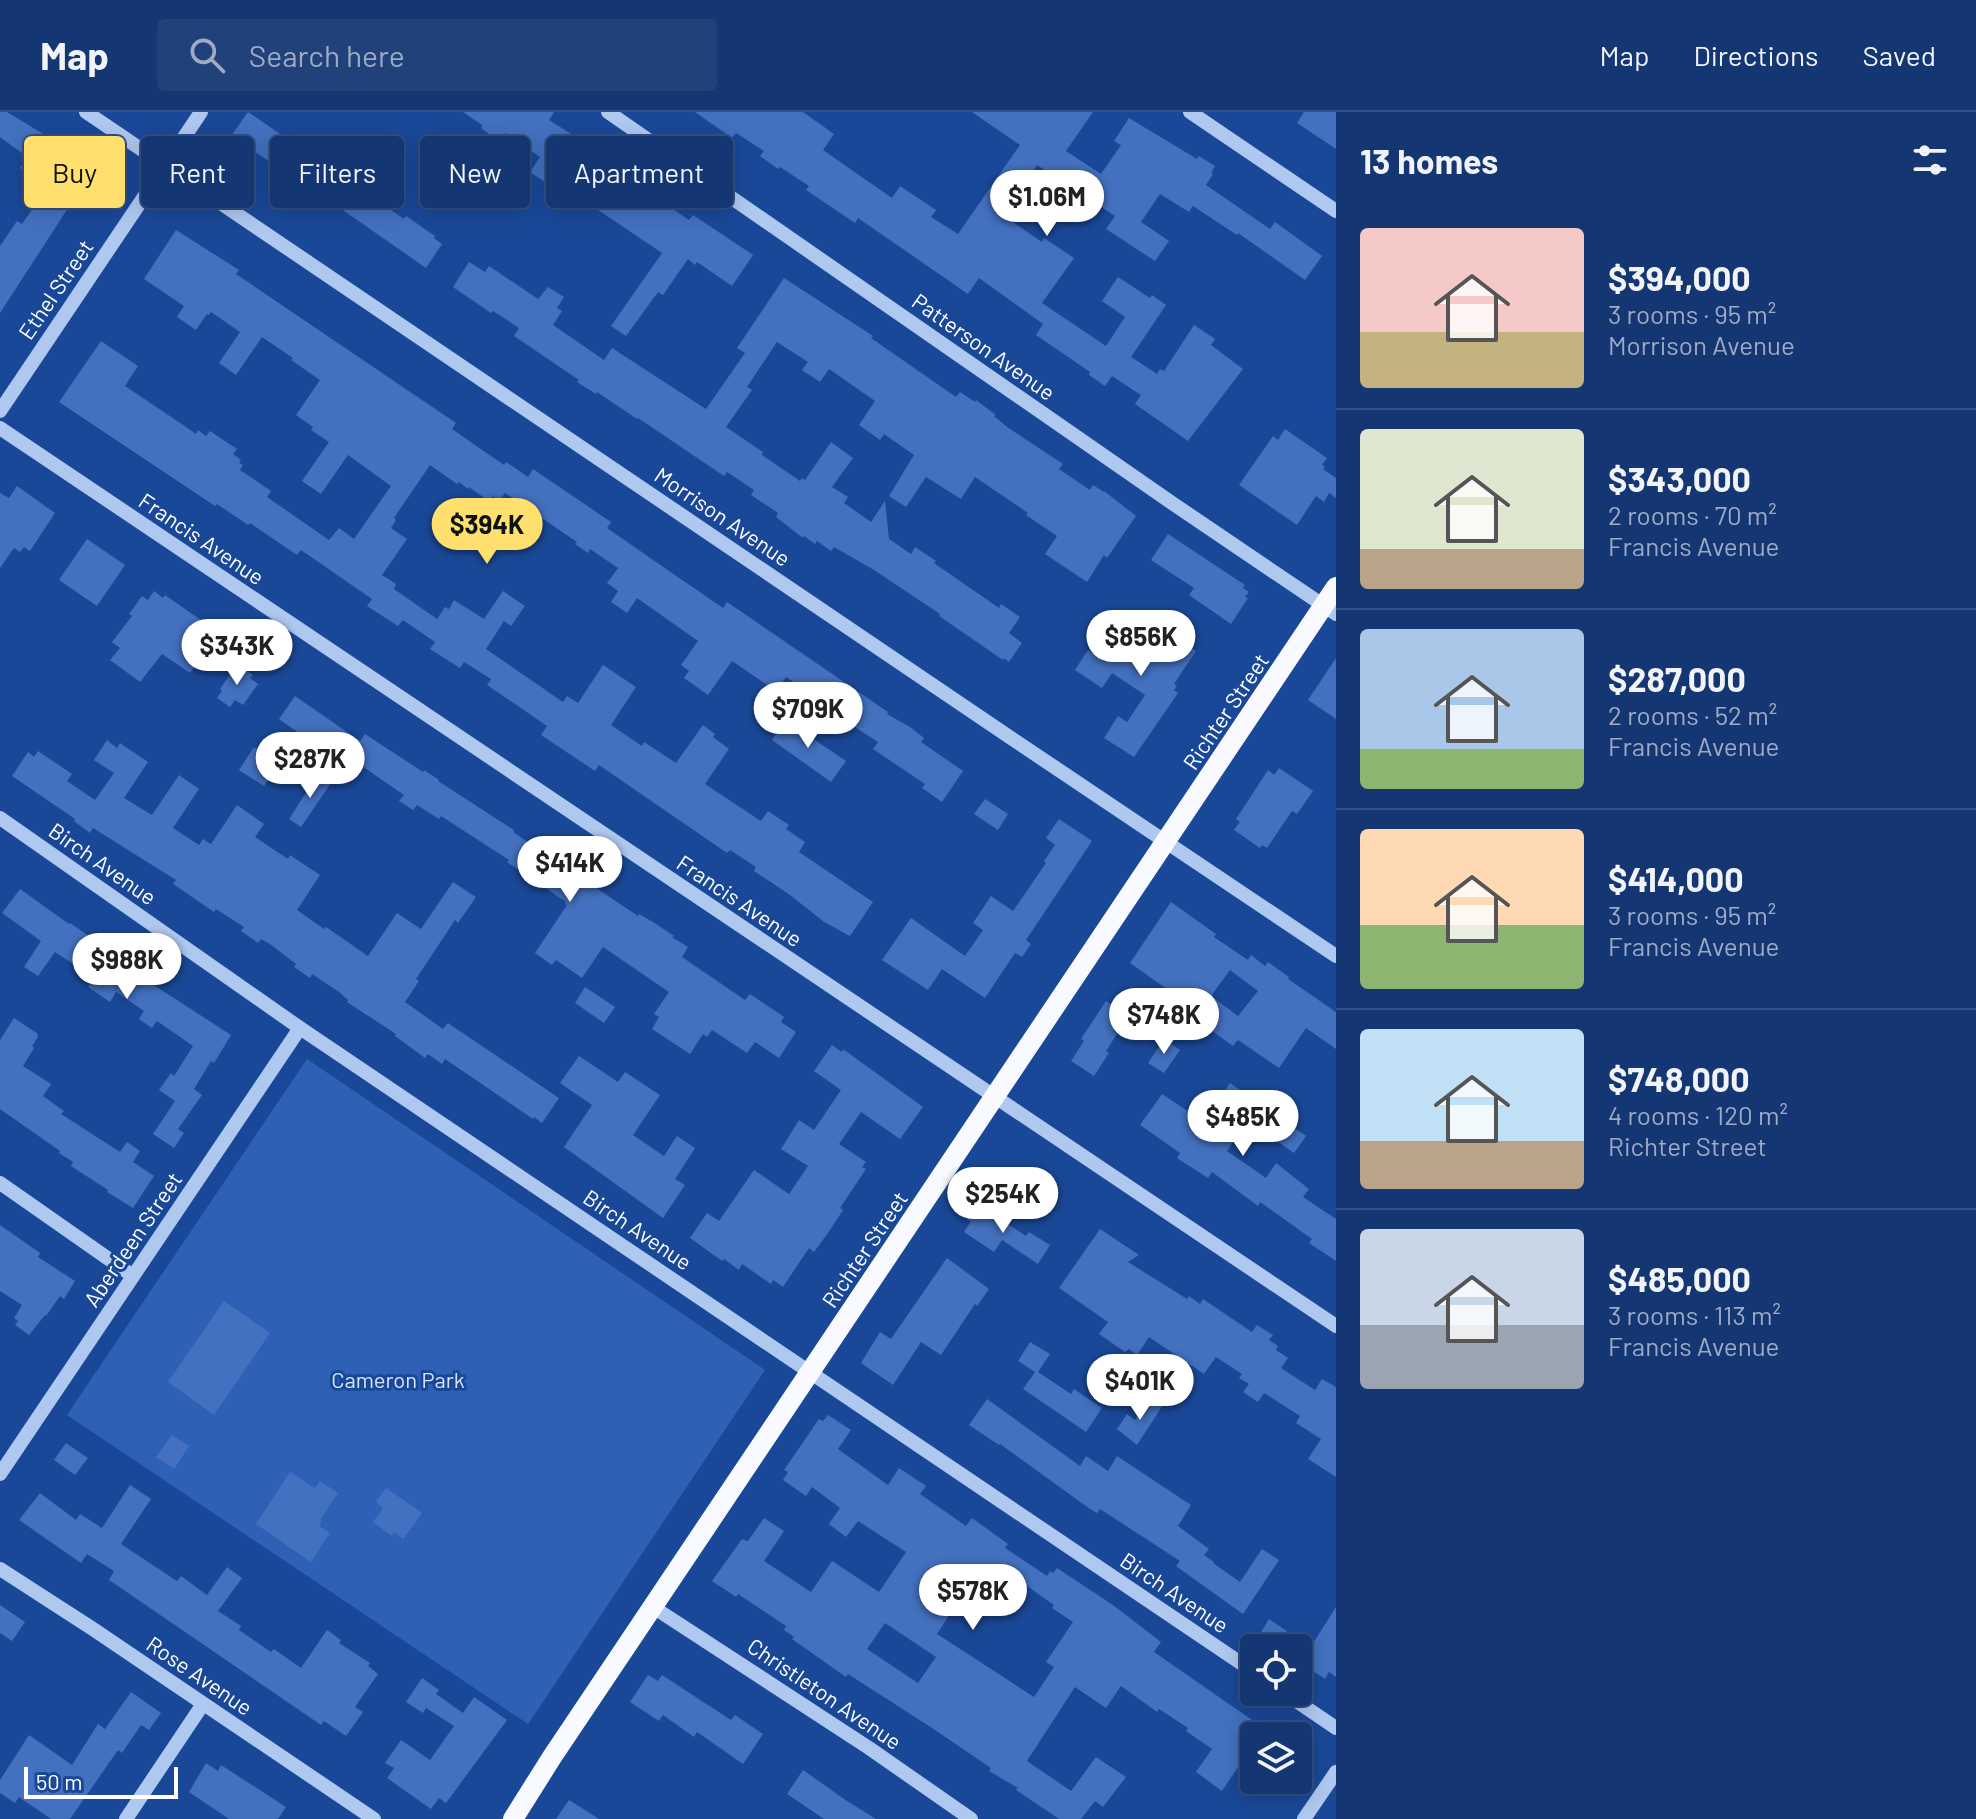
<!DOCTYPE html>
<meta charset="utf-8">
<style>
:root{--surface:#143672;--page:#21417a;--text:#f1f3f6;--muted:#9dabc4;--line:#335084;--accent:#ffe06e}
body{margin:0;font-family:Barlow,sans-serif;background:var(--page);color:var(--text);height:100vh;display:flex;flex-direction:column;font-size:30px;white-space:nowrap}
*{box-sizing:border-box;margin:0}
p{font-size:26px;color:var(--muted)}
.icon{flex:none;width:44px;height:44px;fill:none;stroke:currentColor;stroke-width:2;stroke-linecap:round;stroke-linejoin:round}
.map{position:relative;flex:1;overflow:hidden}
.drawer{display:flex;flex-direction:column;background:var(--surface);width:640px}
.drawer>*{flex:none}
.banner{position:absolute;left:24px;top:24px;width:760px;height:72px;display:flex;gap:16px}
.controls{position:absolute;left:1240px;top:1522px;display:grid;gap:16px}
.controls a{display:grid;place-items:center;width:72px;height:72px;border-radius:8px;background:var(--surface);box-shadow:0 4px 20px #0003,0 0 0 2px var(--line);font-size:40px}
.scale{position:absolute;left:24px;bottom:20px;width:154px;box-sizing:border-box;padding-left:8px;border:4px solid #fff;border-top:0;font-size:22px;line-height:28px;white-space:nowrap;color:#fff;-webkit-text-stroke:6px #1a4898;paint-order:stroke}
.price{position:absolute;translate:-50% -68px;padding:0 18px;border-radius:28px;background:#fff;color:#222;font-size:26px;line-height:52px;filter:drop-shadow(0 2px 4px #0008)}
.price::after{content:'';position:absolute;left:50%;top:48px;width:24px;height:18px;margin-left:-12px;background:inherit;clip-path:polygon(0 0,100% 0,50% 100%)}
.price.selected{background:var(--accent);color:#111}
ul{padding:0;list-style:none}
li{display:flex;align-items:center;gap:24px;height:200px;padding:0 24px}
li+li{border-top:2px solid var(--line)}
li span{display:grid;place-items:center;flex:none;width:224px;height:160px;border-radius:8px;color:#555}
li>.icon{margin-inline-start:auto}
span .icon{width:96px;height:96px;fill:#fffc;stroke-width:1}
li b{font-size:34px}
h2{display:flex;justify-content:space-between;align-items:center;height:96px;padding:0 24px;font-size:34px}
.tag{padding:0 28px;border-radius:8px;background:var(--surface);box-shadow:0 4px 20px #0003,0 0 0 2px var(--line);font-size:28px;line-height:72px}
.tag.selected{background:var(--accent);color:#111}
header{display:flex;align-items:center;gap:48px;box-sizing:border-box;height:112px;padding:0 40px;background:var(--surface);border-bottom:2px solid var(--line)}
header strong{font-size:38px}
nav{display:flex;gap:44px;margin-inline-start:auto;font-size:28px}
.search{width:560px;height:72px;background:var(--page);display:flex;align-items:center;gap:20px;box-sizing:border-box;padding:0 28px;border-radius:8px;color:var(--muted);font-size:30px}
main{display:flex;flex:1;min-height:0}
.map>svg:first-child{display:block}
.green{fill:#2e61b5}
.building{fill:#4371bf;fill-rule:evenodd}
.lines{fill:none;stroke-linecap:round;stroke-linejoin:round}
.minor{stroke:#afc8f0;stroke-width:14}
.major{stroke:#f8faff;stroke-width:20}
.labels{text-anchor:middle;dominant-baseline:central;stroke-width:6;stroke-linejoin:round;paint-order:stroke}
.street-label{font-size:22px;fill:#fff;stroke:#1a4898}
.park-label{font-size:22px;fill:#d6e4fb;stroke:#1a4898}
</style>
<header>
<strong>Map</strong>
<div class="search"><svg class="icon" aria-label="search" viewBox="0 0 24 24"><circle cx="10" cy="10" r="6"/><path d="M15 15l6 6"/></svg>Search here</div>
<nav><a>Map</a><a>Directions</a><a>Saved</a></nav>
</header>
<main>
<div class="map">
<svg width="1336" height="1707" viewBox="0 0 1336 1707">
<rect width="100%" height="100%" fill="#1a4898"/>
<polygon class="green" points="307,947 765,1258 528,1612 67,1303"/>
<g class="building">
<polygon points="0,0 7,0 55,29 57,26 101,56 74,96 70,93 0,201 0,134 17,109 22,112 48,75 20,56 27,45 0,25"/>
<polygon points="248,0 404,107 406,104 435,124 434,126 442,132 426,156 271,48 270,50 231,24"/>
<polygon points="463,0 554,0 549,8 605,43 598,52 627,72 630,68 637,73 639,70 661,85 660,88 689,108 693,103 753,143 732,174 697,150 695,153 688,147 663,183 658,180 626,224 611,214 662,141 598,98 611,80 576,57 571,64 561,58 551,74 530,60 540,45 505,21 499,29 481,16 482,13"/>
<polygon points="695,0 803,0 834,22 823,38 892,86 900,74 936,98 931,105 958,122 1020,33 972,0 1093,0 1066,39 1101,62 1121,33 1114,29 1129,6 1197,47 1199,44 1215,54 1211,61 1213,62 1206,73 1270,117 1275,110 1322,144 1305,168 1238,121 1237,123 1193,94 1189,100 1160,82 1141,110 1169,129 1155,149 1106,117 1115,104 1037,53 1004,104 1042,130 1044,126 1074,146 1042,191 1106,234 1125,205 1102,189 1118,165 1150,186 1152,183 1166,193 1131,245 1157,262 1160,257 1164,259 1194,213 1215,227 1211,233 1243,257 1188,329 1135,292 1141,283 1112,264 1105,274 1089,263 1090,260 1036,223 1043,212 979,166 968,182 858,106 855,111 806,78 809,74 780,55 778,57 760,44 764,39 736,21 732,26"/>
<polygon points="1304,0 1336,0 1336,37 1297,11"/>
<polygon points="176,118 239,158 236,162 456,311 452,317 488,342 504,353 506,350 528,365 533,357 611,410 607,416 672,461 723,496 727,490 888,600 887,602 910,615 924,626 921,630 963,659 942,690 922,676 925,672 873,637 878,630 836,603 838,600 786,565 776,579 732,549 708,583 684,566 689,559 681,553 698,529 637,486 627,501 611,490 618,479 607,471 618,456 590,437 588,441 575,432 577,430 505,381 499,389 493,384 490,390 469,375 468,377 459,370 457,372 430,353 394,406 396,408 391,416 407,427 382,463 396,472 394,477 437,507 445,495 449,497 454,488 484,507 503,479 525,494 511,514 504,509 486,537 563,590 567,584 578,591 603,553 636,575 611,613 642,634 644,630 676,651 703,613 715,622 713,625 729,637 705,672 761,709 768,699 789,713 786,717 805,730 799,740 873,790 850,824 824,810 790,783 754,759 756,755 730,738 727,741 599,653 595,659 541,623 547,614 487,573 491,567 464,550 460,556 430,537 435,530 403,508 398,514 367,494 372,487 301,438 297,443 250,411 248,413 217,392 215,394 59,290 101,229 138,254 125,274 192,319 196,322 198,318 206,324 210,319 237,337 233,342 241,348 239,351 243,353 240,358 271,379 267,385 329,428 339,416 354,427 391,374 348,343 321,382 302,369 329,330 311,318 313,315 296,303 320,268 291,248 293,246 262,225 236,263 219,251 240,220 211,200 209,203 207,202 196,218 177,205 184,194 144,167"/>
<polygon points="469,150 485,160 489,154 538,187 548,175 564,185 557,196 562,199 553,213 604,248 612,236 706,297 745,241 737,236 784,166 873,224 871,226 956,285 960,280 975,290 976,288 996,303 994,304 1007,315 1063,352 1059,357 1090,378 1093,373 1104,380 1104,379 1136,404 1107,446 1104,443 1087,470 1045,442 1057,424 1026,403 1028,401 975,365 961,387 926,365 906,395 889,384 914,343 884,322 880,328 859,313 875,289 829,257 820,270 802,258 808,250 777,230 747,275 752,278 726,315 763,340 762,343 800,369 802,366 805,368 831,330 853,346 832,375 848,385 844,391 871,410 885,389 889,427 911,442 915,435 936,449 934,451 999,496 1001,492 1020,505 1009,521 1022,531 1009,550 1004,546 1003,548 939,504 940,502 874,458 834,435 831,439 817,429 815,432 804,424 803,426 776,405 778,401 751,383 754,378 727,360 724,364 638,306 637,307 597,280 596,282 577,270 579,268 514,224 519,216 493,199 491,201 453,175"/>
<polygon points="1285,317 1327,346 1322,353 1325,355 1323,357 1336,366 1336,386 1329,381 1324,390 1316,384 1297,413 1239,373 1273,324 1278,328"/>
<polygon points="17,374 55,401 30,439 24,435 20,440 14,436 0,456 0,381 9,386"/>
<polygon points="1168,422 1245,473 1243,476 1249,480 1245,485 1248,486 1231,512 1189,483 1194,476 1151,448"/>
<polygon points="87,427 125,453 97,494 59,468"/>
<polygon points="154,479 163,486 165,483 231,529 217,551 204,542 190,561 162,542 140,570 110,548 120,536 112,530 132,504 129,502 142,484 148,488"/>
<polygon points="1142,502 1196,539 1174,572 1177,574 1174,578 1178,581 1134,645 1104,626 1118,604 1127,610 1145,583 1112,561 1102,576 1075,558 1088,538 1105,550 1116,534 1119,536"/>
<polygon points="1336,546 1336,607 1308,588"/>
<polygon points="237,552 253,563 250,566 258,572 243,593 235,588 230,595 217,586 222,579 220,577"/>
<polygon points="295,584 360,629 365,622 423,660 424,658 439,668 438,669 514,718 513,720 638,804 639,802 653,810 674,824 672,825 688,835 682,845 745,888 750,882 784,905 781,910 796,920 779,946 755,930 747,941 712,918 707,925 703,922 690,942 652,917 659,905 654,902 669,880 603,835 582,866 556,848 552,853 535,841 567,793 565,792 566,790 507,750 509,748 441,704 439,707 417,693 413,698 399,689 404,683 327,630 314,649 295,636 303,624 279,607"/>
<polygon points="787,605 811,622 809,624 846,649 831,670 772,628"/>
<polygon points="107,628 117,636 120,631 148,650 124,686 152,703 179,663 199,677 173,716 199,733 203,727 211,732 237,693 264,712 255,725 288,747 290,743 320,763 297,798 324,817 326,815 368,844 397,801 421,817 453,770 476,785 458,811 455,808 416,867 419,869 405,890 443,917 448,911 559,986 542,1011 534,1005 533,1007 445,947 442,952 428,942 425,946 395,924 396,922 347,890 348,888 339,880 312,862 310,866 294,855 296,852 270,832 261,827 258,831 241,819 244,815 216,797 214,800 173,772 176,768 93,716 90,721 74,709 75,707 12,664 28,640 34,645 38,639 72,662 67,669 95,688 114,661 94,648"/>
<polygon points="254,635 279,652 264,674 239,658"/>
<polygon points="1279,656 1313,679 1297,702 1292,699 1267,736 1262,733 1260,736 1234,718 1240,710 1236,707 1268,658 1274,663"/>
<polygon points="318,662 331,671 301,715 289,707"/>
<polygon points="985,687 1008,702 998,718 974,702"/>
<polygon points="1059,707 1092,729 1026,828 1031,832 1022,845 1015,841 985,886 942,857 928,878 882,848 911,806 965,844 983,818 973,811 991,784 1013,799 1046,751 1044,749 1055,733 1046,726"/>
<polygon points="20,777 69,812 70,811 105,835 148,866 146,868 231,923 214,951 211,949 194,977 202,983 178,1017 184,1021 174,1036 153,1022 175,989 159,978 171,961 174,964 193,934 157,909 152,916 139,907 144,899 116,880 110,890 88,875 94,866 55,840 38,864 24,855 41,829 2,801"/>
<path d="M1171,790L1216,822L1214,825L1248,848L1251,843L1265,854L1268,850L1289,865L1288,867L1336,900V937L1306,916L1279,956L1238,928L1233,934L1204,913L1208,906L1130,851ZM1230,858L1258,879L1238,904L1211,884Z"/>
<polygon points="585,875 615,895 604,911 575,891"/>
<polygon points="1106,889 1126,902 1114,920 1117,922 1106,939 1109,941 1094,964 1071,949 1084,929 1081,927"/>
<polygon points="14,906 38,922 37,924 38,925 32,934 34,936 23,954 51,972 43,984 64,999 61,1002 120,1040 127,1030 140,1039 133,1050 154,1064 133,1096 107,1080 108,1078 71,1054 73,1050 59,1041 60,1039 0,997 0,928"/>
<polygon points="1164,927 1180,938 1164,961 1148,951"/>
<polygon points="832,933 842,940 843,937 923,995 900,1027 861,1000 839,1032 866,1050 862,1055 866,1057 840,1096 843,1098 828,1121 814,1140 809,1136 783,1175 773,1168 771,1172 742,1152 739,1158 724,1147 722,1149 690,1126 707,1101 719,1109 754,1058 789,1082 808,1054 781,1037 799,1008 814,1018 841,978 814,959"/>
<polygon points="579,944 618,970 625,960 660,983 633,1023 664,1044 677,1024 695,1036 675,1067 685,1073 663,1106 564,1035 592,993 560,971"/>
<polygon points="1230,971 1306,1024 1294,1041 1248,1009 1227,1039 1266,1066 1276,1051 1309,1077 1303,1085 1336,1107 1336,1149 1309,1131 1312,1127 1260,1090 1258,1094 1212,1060 1208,1066 1177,1046 1180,1041 1140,1013 1162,982 1204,1010"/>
<polygon points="977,1092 1026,1124 1029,1120 1050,1133 1038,1152 1002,1128 994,1140 964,1120 971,1109 967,1107"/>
<polygon points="0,1113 40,1141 38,1145 75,1169 64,1187 60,1184 46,1204 45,1203 29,1223 15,1213 18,1209 14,1206 22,1193 0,1179"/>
<polygon points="1100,1117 1139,1143 1128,1150 1187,1187 1189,1184 1200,1192 1203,1187 1252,1220 1257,1213 1273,1223 1269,1228 1278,1234 1276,1238 1288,1246 1281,1256 1315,1278 1322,1267 1336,1275 1336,1365 1308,1347 1321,1327 1296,1311 1300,1304 1264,1281 1258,1290 1243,1280 1249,1272 1239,1266 1242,1262 1216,1245 1204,1262 1149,1225 1137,1243 1129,1237 1125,1240 1099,1222 1108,1210 1059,1176"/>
<polygon points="947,1146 989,1177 977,1194 975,1192 941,1243 921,1230 893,1273 861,1251 880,1220 891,1227"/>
<polygon points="224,1189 270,1221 214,1303 168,1270"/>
<polygon points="1030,1230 1050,1242 1038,1260 1071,1282 1074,1277 1102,1296 1086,1320 1023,1277 1035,1260 1018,1249"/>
<polygon points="1151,1285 1163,1293 1137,1333 1117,1317 1127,1302 1135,1308"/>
<polygon points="987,1287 1080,1354 1086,1344 1108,1359 1117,1344 1191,1393 1178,1414 1209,1437 1204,1443 1214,1450 1213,1451 1240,1470 1262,1437 1279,1448 1243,1502 1176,1454 1180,1449 1100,1397 1097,1401 1090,1397 1000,1332 999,1333 969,1313"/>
<path d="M828,1303L851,1318L838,1337L888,1373L899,1356L926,1374L920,1382L966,1414L972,1406L1008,1432L1005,1436L1047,1464L1050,1459L1053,1461L1057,1456L1113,1493L1161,1530L1154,1540L1265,1617L1260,1624H1254V1632L1222,1679L1196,1660L1212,1637L1186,1619L1188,1616L1159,1597L1157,1600L1121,1574L1106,1596L1075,1575L1027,1649L1071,1679L1096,1645L1126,1665L1103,1695L1095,1689L1081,1707H1059L1016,1678L1018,1676L989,1659L991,1656L932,1616L848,1562L846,1565L792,1527L794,1525L784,1518L786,1514L738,1482L736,1485L712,1469L742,1427L748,1429L764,1406L784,1419L764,1449L811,1480L832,1449L879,1480L906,1440L858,1409L846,1425L829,1412L840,1396L812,1375L806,1384L783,1368L788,1360L784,1358L819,1307L823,1309ZM981,1461L1019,1487L1027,1474L1054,1493L1052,1496L1073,1510L1046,1550L1054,1555L1034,1585L937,1522L956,1493L959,1494ZM885,1511L936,1545L918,1571L867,1537Z"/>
<polygon points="172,1323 189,1334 174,1357 156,1345"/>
<polygon points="66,1331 88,1346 75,1363 54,1348"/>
<polygon points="290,1360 315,1376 320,1369 338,1381 320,1408 322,1409 319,1414 330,1421 311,1450 256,1412"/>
<polygon points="130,1373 151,1387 121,1432 177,1469 181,1464 207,1483 227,1455 242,1466 218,1499 241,1514 239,1518 271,1540 274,1537 301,1556 327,1518 341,1528 339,1531 370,1551 368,1554 378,1562 355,1595 363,1600 346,1624 324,1609 321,1613 109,1468 114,1459 87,1442 81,1451 19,1408 40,1381 76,1408 80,1402 102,1416"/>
<polygon points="386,1376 422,1401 403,1427 394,1420 392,1424 373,1410 383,1396 376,1390"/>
<polygon points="0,1493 25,1510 12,1529 0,1521"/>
<polygon points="1336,1495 1336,1565 1329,1560 1325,1567 1305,1554 1309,1547 1305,1544"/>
<polygon points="1269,1507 1287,1519 1276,1536 1258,1525"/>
<polygon points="648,1563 658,1569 662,1563 731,1608 735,1603 763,1622 743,1652 697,1620 694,1625 663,1603 659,1609 630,1590"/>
<polygon points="422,1566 439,1578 436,1582 463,1601 474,1585 507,1608 446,1691 439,1686 431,1697 387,1666 394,1656 385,1651 401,1628 430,1648 454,1614 426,1596 423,1601 406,1590"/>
<polygon points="131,1580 161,1601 149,1618 141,1613 122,1641 118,1638 70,1707 51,1707 19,1685 15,1691 0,1681 0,1668 29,1623 72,1653 98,1612 105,1617"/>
<polygon points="206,1651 218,1659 221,1653 286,1695 278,1707 229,1707 189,1680"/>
<polygon points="803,1658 847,1689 876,1707 824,1707 787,1682"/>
<polygon points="569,1688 599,1707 556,1707"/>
</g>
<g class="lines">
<g class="minor">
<polyline points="86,0 1011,626 1336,844"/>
<polyline points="608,0 1172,391 1336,502"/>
<polyline points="1190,0 1336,99"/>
<polyline points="0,299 201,0"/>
<polyline points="0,316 1336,1214"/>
<polyline points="0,706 300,916 1254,1560"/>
<polyline points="0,1071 133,1164"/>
<polyline points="0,1362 300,916"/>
<polyline points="0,1457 93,1517 374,1707"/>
<polyline points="653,1495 869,1636 971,1707"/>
<polyline points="1283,1580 1336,1616"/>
<polyline points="126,1707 203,1592"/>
<polyline points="1304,1707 1336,1660"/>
</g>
<polyline class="major" points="513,1707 552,1645 1336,475"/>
</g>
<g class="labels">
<g class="street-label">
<text transform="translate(55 177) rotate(-56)">Ethel Street</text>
<text transform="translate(984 234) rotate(35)">Patterson Avenue</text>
<text transform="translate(723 404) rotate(34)">Morrison Avenue</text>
<text transform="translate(202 426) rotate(34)">Francis Avenue</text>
<text transform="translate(1225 599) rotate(-56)">Richter Street</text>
<text transform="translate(103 751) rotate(35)">Birch Avenue</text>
<text transform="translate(740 788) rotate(34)">Francis Avenue</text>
<text transform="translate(638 1117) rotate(34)">Birch Avenue</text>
<text transform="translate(132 1127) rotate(-56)">Aberdeen Street</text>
<text transform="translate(864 1137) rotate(-56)">Richter Street</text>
<text transform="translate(1175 1480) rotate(34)">Birch Avenue</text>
<text transform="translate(200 1563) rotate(34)">Rose Avenue</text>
<text transform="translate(825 1581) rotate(34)">Christleton Avenue</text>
</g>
<g class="park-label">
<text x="398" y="1267">Cameron Park</text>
</g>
</g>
</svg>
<div class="controls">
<a><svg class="icon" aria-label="locate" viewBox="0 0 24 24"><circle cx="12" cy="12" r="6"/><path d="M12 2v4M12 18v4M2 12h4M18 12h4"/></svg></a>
<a><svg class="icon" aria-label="layers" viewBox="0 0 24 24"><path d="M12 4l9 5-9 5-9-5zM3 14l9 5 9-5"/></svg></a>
</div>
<div class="scale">50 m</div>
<b class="price" style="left:1047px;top:126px">$1.06M</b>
<b class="price selected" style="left:487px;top:454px">$394K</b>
<b class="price" style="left:1141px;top:566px">$856K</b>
<b class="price" style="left:237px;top:575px">$343K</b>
<b class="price" style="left:808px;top:638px">$709K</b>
<b class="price" style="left:310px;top:688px">$287K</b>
<b class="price" style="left:570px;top:792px">$414K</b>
<b class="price" style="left:127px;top:889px">$988K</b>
<b class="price" style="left:1164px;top:944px">$748K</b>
<b class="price" style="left:1243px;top:1046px">$485K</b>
<b class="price" style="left:1003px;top:1123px">$254K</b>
<b class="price" style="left:1140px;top:1310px">$401K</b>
<b class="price" style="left:973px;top:1520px">$578K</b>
<div class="banner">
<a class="tag selected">Buy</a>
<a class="tag">Rent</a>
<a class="tag">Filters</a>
<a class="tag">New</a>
<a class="tag">Apartment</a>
</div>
</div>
<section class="drawer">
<h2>13 homes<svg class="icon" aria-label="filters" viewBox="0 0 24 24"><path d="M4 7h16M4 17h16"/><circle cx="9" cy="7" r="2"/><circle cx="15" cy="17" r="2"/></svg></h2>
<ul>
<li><span style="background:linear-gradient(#f6c9c9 65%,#c2b280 0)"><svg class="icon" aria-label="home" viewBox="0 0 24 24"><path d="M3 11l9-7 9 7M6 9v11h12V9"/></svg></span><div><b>$394,000</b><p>3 rooms · 95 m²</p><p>Morrison Avenue</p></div></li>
<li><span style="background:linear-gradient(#dfe7d0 75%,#b9a48a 0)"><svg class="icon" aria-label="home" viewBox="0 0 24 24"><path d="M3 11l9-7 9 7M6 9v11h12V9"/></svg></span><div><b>$343,000</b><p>2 rooms · 70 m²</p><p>Francis Avenue</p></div></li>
<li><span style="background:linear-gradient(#a9c7e8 75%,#8fb573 0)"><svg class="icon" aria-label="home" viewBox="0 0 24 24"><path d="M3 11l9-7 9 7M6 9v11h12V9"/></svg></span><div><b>$287,000</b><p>2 rooms · 52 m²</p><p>Francis Avenue</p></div></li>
<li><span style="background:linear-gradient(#ffd9b3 60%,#8fb573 0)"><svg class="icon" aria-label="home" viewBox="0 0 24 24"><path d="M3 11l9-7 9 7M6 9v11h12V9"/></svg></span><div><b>$414,000</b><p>3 rooms · 95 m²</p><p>Francis Avenue</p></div></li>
<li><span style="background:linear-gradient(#bfe0f5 70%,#b9a48a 0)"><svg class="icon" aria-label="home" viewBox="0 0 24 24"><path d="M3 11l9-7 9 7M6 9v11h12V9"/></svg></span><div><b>$748,000</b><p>4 rooms · 120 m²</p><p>Richter Street</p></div></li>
<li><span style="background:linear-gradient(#c9d6e8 60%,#9aa5b1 0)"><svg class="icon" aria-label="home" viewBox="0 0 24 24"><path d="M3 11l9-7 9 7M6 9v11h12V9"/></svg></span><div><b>$485,000</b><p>3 rooms · 113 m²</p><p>Francis Avenue</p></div></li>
</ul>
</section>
</main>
